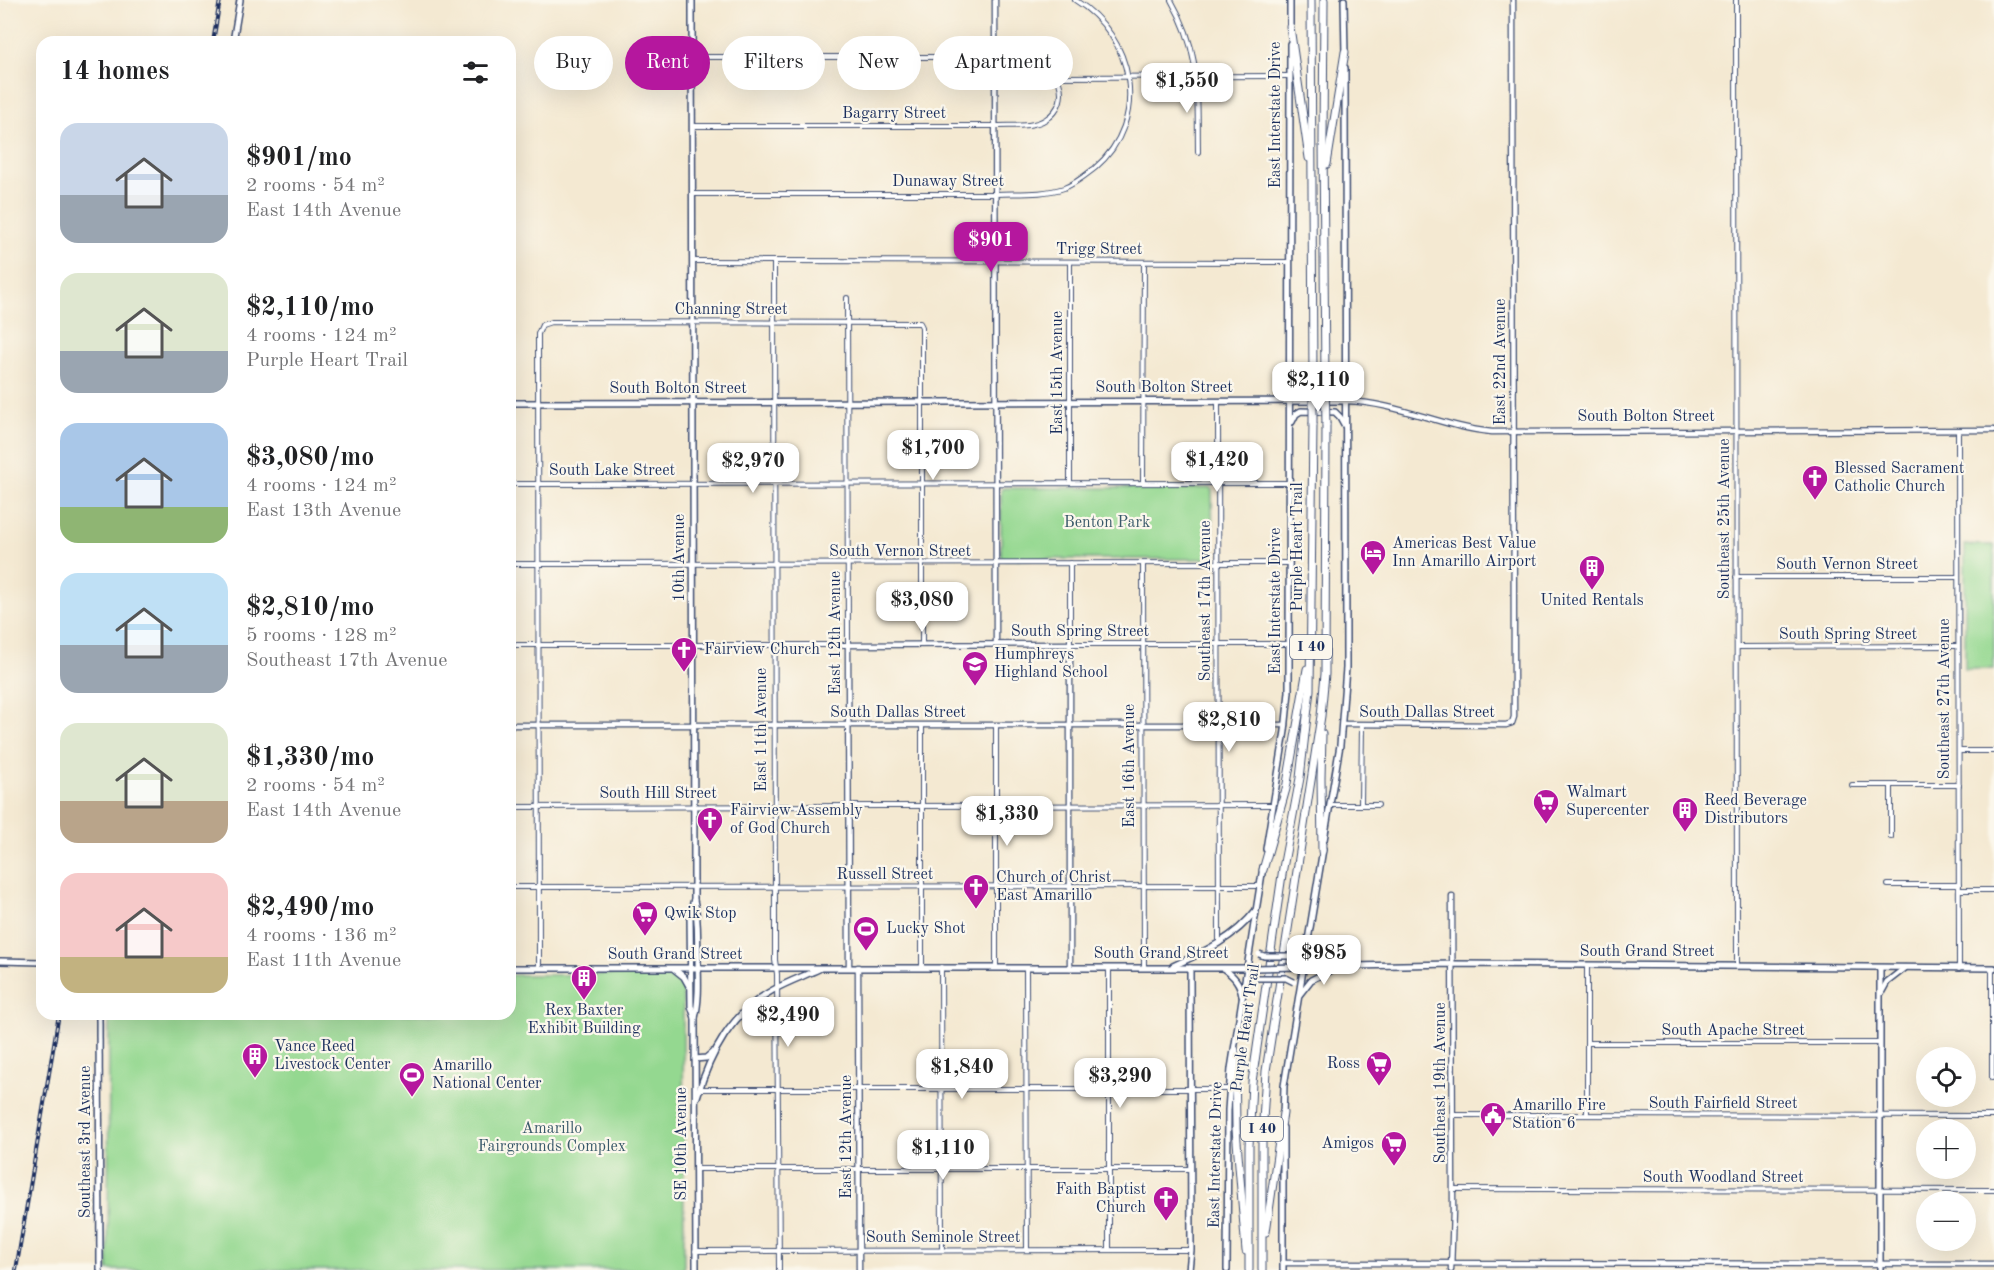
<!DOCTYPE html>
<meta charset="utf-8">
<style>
:root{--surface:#fff;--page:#f6f6f6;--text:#202124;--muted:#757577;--accent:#b5179e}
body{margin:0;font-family:"Old Standard TT",serif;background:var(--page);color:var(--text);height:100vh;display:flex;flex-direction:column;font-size:22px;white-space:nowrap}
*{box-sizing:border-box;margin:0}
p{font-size:20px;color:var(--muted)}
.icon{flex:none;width:33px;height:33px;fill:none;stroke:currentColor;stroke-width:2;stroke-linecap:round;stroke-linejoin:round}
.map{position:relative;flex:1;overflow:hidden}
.details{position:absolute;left:36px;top:36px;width:480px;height:984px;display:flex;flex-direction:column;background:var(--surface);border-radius:18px;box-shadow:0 6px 24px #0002}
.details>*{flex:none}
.banner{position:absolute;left:534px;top:36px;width:570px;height:54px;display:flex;gap:12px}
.tools{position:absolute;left:1916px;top:1047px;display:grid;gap:12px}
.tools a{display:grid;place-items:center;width:60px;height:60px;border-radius:50%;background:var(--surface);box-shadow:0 6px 24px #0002;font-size:30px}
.price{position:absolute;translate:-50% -51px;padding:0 14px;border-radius:12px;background:#fff;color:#222;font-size:20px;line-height:39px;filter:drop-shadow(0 2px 3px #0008)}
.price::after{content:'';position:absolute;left:50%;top:36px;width:18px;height:14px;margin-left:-9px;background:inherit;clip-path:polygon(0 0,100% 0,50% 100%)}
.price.current{background:var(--accent);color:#fff}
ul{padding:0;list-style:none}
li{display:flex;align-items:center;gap:18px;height:150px;padding:0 24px}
li span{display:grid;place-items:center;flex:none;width:168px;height:120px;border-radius:18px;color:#555}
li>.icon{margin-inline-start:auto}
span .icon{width:72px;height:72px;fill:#fffc;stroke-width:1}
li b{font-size:26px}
h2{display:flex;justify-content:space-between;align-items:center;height:72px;padding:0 24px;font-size:26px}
.tag{padding:0 21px;border-radius:27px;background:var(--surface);box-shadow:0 6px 24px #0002;font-size:21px;line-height:54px}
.tag.current{background:var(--accent);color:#fff}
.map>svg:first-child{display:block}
.green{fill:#94d890;stroke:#588477;stroke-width:1.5}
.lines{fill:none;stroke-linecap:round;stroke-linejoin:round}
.minor-casing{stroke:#3c4b6f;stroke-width:6}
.tertiary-casing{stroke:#3c4b6f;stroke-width:7}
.secondary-casing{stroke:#3c4b6f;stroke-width:8}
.motorway-casing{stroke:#3c4b6f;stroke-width:9}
.minor{stroke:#fff;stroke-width:4}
.tertiary{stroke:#fff;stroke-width:4.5}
.secondary{stroke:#fff;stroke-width:5}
.motorway{stroke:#fff;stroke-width:7}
.rail-casing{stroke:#1b2f5e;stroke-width:4}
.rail{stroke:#fbf7ec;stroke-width:1.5;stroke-dasharray:4.5;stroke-linecap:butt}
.secondary-bridge-casing{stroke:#3c4b6f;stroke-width:8;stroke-linecap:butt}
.motorway-bridge-casing{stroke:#3c4b6f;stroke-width:9;stroke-linecap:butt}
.secondary-bridge{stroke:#fff;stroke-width:5}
.motorway-bridge{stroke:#fff;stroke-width:7}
.labels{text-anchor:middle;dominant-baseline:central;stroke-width:4.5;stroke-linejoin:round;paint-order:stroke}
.shield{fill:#fbf7ec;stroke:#5e6b89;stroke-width:1.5}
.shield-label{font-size:15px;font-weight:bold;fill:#1b2f5e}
.street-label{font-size:16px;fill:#1b2f5e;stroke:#fbf7ec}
.poi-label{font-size:16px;fill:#1b2f5e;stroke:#fbf7ec;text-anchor:start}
.park-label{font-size:16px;fill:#39596a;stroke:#fbf7ec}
</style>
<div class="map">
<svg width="1994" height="1270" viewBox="0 0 1994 1270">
<rect width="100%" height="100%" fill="#fbf7ec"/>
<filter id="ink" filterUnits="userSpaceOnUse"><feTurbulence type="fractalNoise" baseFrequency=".0167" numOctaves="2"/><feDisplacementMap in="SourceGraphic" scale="12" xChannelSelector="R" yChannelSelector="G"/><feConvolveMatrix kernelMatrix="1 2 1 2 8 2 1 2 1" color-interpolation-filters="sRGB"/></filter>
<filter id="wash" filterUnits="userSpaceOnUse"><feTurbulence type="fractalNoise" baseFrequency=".008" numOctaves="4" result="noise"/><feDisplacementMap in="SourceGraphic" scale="24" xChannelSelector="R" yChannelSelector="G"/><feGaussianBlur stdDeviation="1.35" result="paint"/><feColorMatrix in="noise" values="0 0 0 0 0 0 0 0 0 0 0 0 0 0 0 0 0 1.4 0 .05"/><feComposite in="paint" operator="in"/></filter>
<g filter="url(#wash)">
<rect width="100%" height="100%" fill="#f4e9d2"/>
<g class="green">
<polygon points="1003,488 1210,488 1212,490 1213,557 1211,559 1003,559 1001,557 1001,490"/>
<rect x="1965" y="545" width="29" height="124"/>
<polygon points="676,974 683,985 684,1270 108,1270 109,1014 510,1014 510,975"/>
</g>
</g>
<g filter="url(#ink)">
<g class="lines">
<g class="minor-casing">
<g id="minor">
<path d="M1171,0C1202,54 1197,93 1198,152"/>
<polyline points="1736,0 1737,966"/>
<path d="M692,57H1028C1058,62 1075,100 1046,119C1033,128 1011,125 996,126H693"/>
<polyline points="1058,77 1290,76"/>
<path d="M693,194H996C1018,193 1043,195 1064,188C1075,184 1086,175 1095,168C1151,120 1134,36 1075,0"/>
<polyline points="693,261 1290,262"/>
<polyline points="774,262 775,929 775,960 777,974 779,1270"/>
<polyline points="1070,263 1070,483"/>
<polyline points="1218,402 1219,943"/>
<polyline points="1958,430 1959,969"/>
<polyline points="1143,482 1144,262"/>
<polyline points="510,484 1289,483"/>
<polyline points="1070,563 1070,644 1289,644"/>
<polyline points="510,564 1289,563"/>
<polyline points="1143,564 1144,968"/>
<polyline points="1736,577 1958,577"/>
<polyline points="510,645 848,645 847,298"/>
<polyline points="1737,647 1958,646"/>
<polyline points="922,725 922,967"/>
<polyline points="1959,751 1994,751"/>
<polyline points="1852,785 1959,785"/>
<polyline points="1330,805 1378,805"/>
<polyline points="1361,805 1362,724"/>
<polyline points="510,807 1273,805"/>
<polyline points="1891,837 1891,785"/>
<polyline points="1888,885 1959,885"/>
<polyline points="510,887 1261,886"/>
<polyline points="1959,890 1994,890"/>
<polyline points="1587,965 1587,1115"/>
<polyline points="941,967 942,1250"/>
<polyline points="539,968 538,334 542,325 551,322 920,323 922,327 922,645"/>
<polyline points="996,968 996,725"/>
<polyline points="1026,968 1027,1250"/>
<polyline points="1109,968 1109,1250"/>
<polyline points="1992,968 1992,1078"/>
<polyline points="1587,1043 1880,1043"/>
<polyline points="699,1089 1229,1089"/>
<polyline points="1453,1115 1994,1116"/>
<polyline points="695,1169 1191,1169"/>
<polyline points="1453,1189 1994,1190"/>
<polyline points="695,1251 1191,1250"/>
</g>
</g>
<g class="tertiary-casing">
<g id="tertiary">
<polyline points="995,0 996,644"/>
<path d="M1346,401C1399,403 1441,427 1492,432L1994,430"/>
<polyline points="1342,724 1506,725 1512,723 1514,717 1513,0"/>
<polyline points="510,725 1286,725"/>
<polyline points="849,967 848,645 1070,644 1070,968"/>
<polyline points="858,967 859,1270"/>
<polyline points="1283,1263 1994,1264"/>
<polyline points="1451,1270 1453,1210 1452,896"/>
</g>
</g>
<g class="secondary-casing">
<g id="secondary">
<polyline points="692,0 694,887 694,899 690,914 691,1006 695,1018"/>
<polyline points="1290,0 1290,28"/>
<polyline points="1344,0 1345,55"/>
<polyline points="233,42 240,0"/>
<polyline points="1291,380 1296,389 1301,391 1335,392 1339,390 1345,380"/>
<polyline points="510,403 1346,401"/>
<polyline points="1292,422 1296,414 1301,411 1335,412 1340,417 1345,426"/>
<polyline points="1324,840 1340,745 1346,668 1345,68"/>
<polyline points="1266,849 1285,731 1289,692 1290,44"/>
<path d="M694,900C699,919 697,938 698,957C698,977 700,998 695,1018L696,1270"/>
<polyline points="1309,941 1313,952 1330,967"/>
<polyline points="0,961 42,962"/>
<path d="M1173,966C1204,952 1235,938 1256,910"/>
<polyline points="1303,967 1453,964 1994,968"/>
<polyline points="510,968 1249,968"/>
<polyline points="1880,968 1880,1270"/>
<polyline points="674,969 684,977 689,986"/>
<path d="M1224,969C1234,976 1240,983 1242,995"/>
<polyline points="1881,993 1887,982 1905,968"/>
<polyline points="1300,994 1311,980 1337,967"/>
<polyline points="99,1014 100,1270"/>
<polyline points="695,1059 706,1058 713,1052"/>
<path d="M697,1097C710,1054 731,1013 773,990C787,982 804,976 819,969"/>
<polyline points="1283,1116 1284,1086 1323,849"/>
<polyline points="1189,1270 1191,1250 1190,968"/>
<polyline points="1227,1270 1228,1110 1231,1069 1263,867"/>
<polyline points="1283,1270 1283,1128"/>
</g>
</g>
<g class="motorway-casing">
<g id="motorway">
<polyline points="1311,0 1313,379"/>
<polyline points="1324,0 1323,140 1325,380"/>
<polyline points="1290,27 1309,158"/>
<polyline points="1327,164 1345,52"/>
<polyline points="1322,734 1321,778 1322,851"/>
<polyline points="1263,870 1286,789 1307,669"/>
<polyline points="1235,1050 1236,1129 1246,1251"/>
<polyline points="1266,1232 1283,1113"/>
<polyline points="1249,1270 1249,1146 1252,1082 1283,868 1300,778 1310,690 1313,424"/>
<polyline points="1262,1270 1262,1137 1266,1071 1321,716 1325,674 1326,424"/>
</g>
</g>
<use href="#minor" class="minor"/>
<use href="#tertiary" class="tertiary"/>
<use href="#secondary" class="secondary"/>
<use href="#motorway" class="motorway"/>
<g class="rail-casing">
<g id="rail">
<polyline points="213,42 220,0"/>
<polyline points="16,1270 59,1014"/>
</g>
</g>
<use href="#rail" class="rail"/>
<g class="secondary-bridge-casing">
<g id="secondary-bridge">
<polyline points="1259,954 1264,956 1297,956"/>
<polyline points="1254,968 1299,967"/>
<polyline points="1254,978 1286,978 1294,982"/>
</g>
</g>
<g class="motorway-bridge-casing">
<g id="motorway-bridge">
<polyline points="1313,379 1313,424"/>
<polyline points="1325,380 1326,424"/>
</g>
</g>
<use href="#secondary-bridge" class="secondary-bridge"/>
<use href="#motorway-bridge" class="motorway-bridge"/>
</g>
</g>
<defs>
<g id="church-pin" transform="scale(1.35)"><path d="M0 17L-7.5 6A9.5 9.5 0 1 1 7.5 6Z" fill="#b5179e" stroke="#fbf7ec"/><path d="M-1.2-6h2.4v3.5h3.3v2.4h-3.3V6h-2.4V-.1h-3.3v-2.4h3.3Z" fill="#fff"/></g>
<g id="hotel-pin" transform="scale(1.35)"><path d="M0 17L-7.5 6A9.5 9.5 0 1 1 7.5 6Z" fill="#b5179e" stroke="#fbf7ec"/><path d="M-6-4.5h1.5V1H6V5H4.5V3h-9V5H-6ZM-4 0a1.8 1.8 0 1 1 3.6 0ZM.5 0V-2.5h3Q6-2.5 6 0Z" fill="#fff"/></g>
<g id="building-pin" transform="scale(1.35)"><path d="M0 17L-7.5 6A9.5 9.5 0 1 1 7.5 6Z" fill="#b5179e" stroke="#fbf7ec"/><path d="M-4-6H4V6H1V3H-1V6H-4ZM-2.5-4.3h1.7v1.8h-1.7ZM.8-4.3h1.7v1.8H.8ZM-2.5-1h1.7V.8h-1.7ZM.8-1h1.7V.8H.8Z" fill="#fff"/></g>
<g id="school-pin" transform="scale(1.35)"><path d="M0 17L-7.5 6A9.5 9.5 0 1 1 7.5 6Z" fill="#b5179e" stroke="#fbf7ec"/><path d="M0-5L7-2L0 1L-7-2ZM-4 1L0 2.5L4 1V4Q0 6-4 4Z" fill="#fff"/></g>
<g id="supermarket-pin" transform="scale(1.35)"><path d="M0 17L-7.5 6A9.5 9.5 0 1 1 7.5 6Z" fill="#b5179e" stroke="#fbf7ec"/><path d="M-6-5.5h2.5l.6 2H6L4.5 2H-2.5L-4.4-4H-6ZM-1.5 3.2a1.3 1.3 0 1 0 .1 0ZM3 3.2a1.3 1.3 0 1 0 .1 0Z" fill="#fff"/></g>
<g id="stadium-pin" transform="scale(1.35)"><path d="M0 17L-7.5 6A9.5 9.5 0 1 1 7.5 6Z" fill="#b5179e" stroke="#fbf7ec"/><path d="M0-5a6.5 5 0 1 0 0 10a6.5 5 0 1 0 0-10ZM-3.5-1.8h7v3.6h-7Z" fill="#fff"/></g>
<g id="civic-pin" transform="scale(1.35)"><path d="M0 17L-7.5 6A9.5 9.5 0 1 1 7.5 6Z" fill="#b5179e" stroke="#fbf7ec"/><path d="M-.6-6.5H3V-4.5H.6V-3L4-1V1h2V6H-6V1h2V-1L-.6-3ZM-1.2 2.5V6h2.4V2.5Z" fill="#fff"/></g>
</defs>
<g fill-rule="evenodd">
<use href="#church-pin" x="1815" y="478"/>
<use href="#hotel-pin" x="1373" y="553"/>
<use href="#building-pin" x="1592" y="568"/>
<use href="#church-pin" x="684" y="650"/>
<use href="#school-pin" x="975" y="664"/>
<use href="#supermarket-pin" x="1546" y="802"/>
<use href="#building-pin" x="1685" y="810"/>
<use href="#church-pin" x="710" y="820"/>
<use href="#church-pin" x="976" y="887"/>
<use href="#supermarket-pin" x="645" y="914"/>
<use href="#stadium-pin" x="866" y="929"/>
<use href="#building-pin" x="584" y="978"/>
<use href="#building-pin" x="255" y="1056"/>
<use href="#supermarket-pin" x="1379" y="1064"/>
<use href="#stadium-pin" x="412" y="1075"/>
<use href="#civic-pin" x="1493" y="1115"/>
<use href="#supermarket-pin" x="1394" y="1144"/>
<use href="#church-pin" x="1166" y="1199"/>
</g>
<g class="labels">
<g class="shield">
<rect x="1290" y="635" width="42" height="24" rx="4.5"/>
<rect x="1241" y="1117" width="42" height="24" rx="4.5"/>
</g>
<g class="shield-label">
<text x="1311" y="647">I 40</text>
<text x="1262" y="1129">I 40</text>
</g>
<g class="street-label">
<text x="894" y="114">Bagarry Street</text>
<text transform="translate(1276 115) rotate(-90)">East Interstate Drive</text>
<text x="948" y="182">Dunaway Street</text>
<text x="1099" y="250">Trigg Street</text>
<text x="731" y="310">Channing Street</text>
<text transform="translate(1501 362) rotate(-90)">East 22nd Avenue</text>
<text transform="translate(1058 373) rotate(-90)">East 15th Avenue</text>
<text x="1164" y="388">South Bolton Street</text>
<text x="678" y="389">South Bolton Street</text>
<text x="1646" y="417">South Bolton Street</text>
<text x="612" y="471">South Lake Street</text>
<text transform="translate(1725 519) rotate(-90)">Southeast 25th Avenue</text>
<text transform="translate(1298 547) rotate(-90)">Purple Heart Trail</text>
<text x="900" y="552">South Vernon Street</text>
<text transform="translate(680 558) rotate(-90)">10th Avenue</text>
<text x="1847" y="565">South Vernon Street</text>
<text transform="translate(1206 601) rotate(-90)">Southeast 17th Avenue</text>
<text transform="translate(1276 601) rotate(-90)">East Interstate Drive</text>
<text x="1080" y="632">South Spring Street</text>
<text transform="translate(836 633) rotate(-90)">East 12th Avenue</text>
<text x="1848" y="635">South Spring Street</text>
<text transform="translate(1945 699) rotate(-90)">Southeast 27th Avenue</text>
<text x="898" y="713">South Dallas Street</text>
<text x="1427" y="713">South Dallas Street</text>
<text transform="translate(762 730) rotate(-90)">East 11th Avenue</text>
<text transform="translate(1130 766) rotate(-90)">East 16th Avenue</text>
<text x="658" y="794">South Hill Street</text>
<text x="885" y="875">Russell Street</text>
<text x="1647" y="952">South Grand Street</text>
<text x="1161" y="954">South Grand Street</text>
<text x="675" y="955">South Grand Street</text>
<text transform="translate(1246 1028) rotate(-82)">Purple Heart Trail</text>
<text x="1733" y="1031">South Apache Street</text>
<text transform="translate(1441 1083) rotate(-90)">Southeast 19th Avenue</text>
<text x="1723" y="1104">South Fairfield Street</text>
<text transform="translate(847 1137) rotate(-90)">East 12th Avenue</text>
<text transform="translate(86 1142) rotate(-90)">Southeast 3rd Avenue</text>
<text transform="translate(682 1144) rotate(-90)">SE 10th Avenue</text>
<text transform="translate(1216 1155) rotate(-89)">East Interstate Drive</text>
<text x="1723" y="1178">South Woodland Street</text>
<text x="943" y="1238">South Seminole Street</text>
</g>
<g class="poi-label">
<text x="1834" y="469">Blessed Sacrament<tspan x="1834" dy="18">Catholic Church</tspan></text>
<text x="1392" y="544">Americas Best Value<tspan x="1392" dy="18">Inn Amarillo Airport</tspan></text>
<text x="1592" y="601" text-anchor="middle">United Rentals</text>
<text x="704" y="650">Fairview Church</text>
<text x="994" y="655">Humphreys<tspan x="994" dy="18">Highland School</tspan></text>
<text x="1566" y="793">Walmart<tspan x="1566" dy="18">Supercenter</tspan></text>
<text x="1704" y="801">Reed Beverage<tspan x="1704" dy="18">Distributors</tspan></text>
<text x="730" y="811">Fairview Assembly<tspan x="730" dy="18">of God Church</tspan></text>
<text x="996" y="878">Church of Christ<tspan x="996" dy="18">East Amarillo</tspan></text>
<text x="664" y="914">Qwik Stop</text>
<text x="886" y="929">Lucky Shot</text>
<text x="584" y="1011" text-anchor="middle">Rex Baxter<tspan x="584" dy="18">Exhibit Building</tspan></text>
<text x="274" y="1047">Vance Reed<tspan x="274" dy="18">Livestock Center</tspan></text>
<text x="1360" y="1064" text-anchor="end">Ross</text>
<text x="432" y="1066">Amarillo<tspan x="432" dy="18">National Center</tspan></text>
<text x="1512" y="1106">Amarillo Fire<tspan x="1512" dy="18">Station 6</tspan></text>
<text x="1374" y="1144" text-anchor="end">Amigos</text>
<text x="1146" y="1190" text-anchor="end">Faith Baptist<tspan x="1146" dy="18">Church</tspan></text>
</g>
<g class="park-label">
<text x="1107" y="523">Benton Park</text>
<text x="552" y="1129">Amarillo<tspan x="552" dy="18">Fairgrounds Complex</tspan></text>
</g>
</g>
</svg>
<div class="tools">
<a><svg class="icon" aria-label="locate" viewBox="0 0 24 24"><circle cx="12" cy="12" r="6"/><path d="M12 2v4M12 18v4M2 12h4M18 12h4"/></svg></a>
<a>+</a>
<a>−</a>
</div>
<b class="price" style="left:1187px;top:114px">$1,550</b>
<b class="price current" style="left:991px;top:273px">$901</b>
<b class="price" style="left:1318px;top:413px">$2,110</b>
<b class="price" style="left:933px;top:481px">$1,700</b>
<b class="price" style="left:1217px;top:493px">$1,420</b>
<b class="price" style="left:753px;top:494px">$2,970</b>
<b class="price" style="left:922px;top:633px">$3,080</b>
<b class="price" style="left:1229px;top:753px">$2,810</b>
<b class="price" style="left:1007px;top:847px">$1,330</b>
<b class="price" style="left:1324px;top:986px">$985</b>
<b class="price" style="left:788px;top:1048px">$2,490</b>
<b class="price" style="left:962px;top:1100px">$1,840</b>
<b class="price" style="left:1120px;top:1109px">$3,290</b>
<b class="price" style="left:943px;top:1181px">$1,110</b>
<div class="banner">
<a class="tag">Buy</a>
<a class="tag current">Rent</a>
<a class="tag">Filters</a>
<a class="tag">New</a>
<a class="tag">Apartment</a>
</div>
<section class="details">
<h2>14 homes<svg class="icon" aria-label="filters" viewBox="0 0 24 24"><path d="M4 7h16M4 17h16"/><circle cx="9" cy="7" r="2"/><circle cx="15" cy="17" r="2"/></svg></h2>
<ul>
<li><span style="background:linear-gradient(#c9d6e8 60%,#9aa5b1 0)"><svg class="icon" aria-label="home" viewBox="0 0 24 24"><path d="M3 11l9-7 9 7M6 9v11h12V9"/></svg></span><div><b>$901/mo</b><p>2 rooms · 54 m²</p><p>East 14th Avenue</p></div></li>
<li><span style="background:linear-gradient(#dfe7d0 65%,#9aa5b1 0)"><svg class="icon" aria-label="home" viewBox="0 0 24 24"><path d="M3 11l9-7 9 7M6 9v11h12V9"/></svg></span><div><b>$2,110/mo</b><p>4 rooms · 124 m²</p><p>Purple Heart Trail</p></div></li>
<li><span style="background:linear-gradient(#a9c7e8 70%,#8fb573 0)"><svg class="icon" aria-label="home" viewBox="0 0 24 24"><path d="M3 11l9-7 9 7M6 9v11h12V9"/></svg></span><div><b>$3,080/mo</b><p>4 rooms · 124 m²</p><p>East 13th Avenue</p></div></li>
<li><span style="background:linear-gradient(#bfe0f5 60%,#9aa5b1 0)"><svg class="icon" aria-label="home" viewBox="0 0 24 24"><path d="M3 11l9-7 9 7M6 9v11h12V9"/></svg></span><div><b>$2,810/mo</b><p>5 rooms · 128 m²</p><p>Southeast 17th Avenue</p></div></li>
<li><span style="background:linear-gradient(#dfe7d0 65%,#b9a48a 0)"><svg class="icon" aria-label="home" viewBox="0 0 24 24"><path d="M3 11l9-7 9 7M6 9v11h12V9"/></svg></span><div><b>$1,330/mo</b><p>2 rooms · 54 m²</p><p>East 14th Avenue</p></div></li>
<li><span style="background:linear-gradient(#f6c9c9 70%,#c2b280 0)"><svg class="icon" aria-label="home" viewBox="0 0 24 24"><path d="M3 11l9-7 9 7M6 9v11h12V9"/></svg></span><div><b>$2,490/mo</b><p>4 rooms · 136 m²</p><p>East 11th Avenue</p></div></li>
</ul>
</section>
</div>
